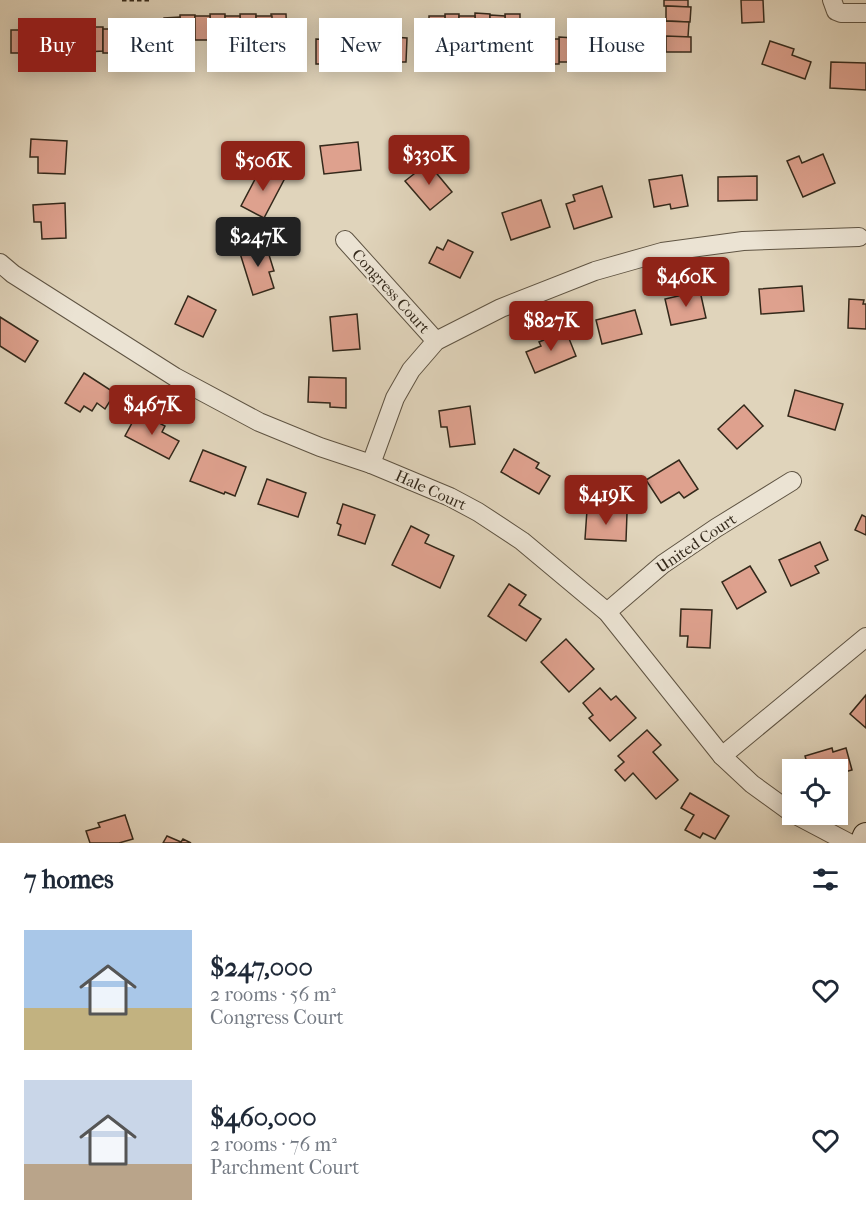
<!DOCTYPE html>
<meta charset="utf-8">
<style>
:root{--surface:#fff;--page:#f2f2f3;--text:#1f2937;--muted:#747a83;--accent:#8f2418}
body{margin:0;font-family:"IM FELL French Canon",serif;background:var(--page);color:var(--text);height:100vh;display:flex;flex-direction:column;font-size:22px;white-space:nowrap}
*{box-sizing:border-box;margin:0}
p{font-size:20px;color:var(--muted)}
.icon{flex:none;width:33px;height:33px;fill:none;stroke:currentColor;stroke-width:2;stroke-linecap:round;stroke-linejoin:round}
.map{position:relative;height:843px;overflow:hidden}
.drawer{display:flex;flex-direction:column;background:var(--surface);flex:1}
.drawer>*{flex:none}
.hud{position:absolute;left:18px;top:18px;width:831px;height:54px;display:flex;gap:12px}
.buttons{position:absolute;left:782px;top:759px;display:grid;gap:12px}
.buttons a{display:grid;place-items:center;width:66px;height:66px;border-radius:0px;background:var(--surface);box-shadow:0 3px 15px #0003;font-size:30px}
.price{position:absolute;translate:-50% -51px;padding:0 14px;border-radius:6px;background:var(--accent);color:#fff;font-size:20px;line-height:39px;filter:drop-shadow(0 2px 3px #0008)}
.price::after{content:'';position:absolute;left:50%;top:36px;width:18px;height:14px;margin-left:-9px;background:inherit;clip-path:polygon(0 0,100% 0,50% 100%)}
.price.current{background:#222;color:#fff}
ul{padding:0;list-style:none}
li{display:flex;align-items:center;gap:18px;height:150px;padding:0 24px}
li span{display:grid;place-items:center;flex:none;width:168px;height:120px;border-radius:0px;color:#555}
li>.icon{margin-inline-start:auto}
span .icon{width:72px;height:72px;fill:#fffc;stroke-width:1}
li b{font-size:26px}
h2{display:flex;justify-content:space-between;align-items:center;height:72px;padding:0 24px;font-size:26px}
.pill{padding:0 21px;border-radius:0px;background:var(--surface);box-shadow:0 3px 15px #0003;font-size:21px;line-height:54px}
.pill.current{background:var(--accent);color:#fff}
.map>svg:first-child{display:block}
.building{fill:#dea18e;stroke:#34291b;stroke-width:1.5}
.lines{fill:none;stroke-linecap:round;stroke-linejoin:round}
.street-casing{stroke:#5f5443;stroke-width:20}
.secondary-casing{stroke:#34291b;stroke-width:28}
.path{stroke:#34291b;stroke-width:3;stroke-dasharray:4.5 3;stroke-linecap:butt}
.street{stroke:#ebe3d3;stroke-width:18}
.secondary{stroke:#ebe3d3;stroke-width:26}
.labels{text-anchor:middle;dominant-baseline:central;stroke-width:4.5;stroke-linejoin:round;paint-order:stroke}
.street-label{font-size:16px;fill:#34291b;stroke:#ebe3d3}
</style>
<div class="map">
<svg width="866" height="843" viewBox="0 0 866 843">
<rect width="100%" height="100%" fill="#e0d4bb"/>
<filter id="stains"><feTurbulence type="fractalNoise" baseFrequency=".00333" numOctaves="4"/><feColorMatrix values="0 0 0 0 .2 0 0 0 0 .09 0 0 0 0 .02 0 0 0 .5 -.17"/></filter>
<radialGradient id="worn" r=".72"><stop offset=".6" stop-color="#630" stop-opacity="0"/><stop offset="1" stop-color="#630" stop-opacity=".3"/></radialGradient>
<g class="building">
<polygon points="664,0 688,0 688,7 664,6"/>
<polygon points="741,0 763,0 764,22 742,23"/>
<polygon points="666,6 691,7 690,22 666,21"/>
<polygon points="475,13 490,14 490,39 475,39"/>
<polygon points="210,14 225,14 226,38 211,38"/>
<polygon points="240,14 256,14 257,39 241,39"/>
<polygon points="271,14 286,14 287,38 272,39"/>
<polygon points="445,14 459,14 459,39 444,39"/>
<polygon points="505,14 520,14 520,39 505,38"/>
<rect x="180" y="15" width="15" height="23"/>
<polygon points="490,15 505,16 505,40 490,40"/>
<rect x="195" y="16" width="15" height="24"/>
<polygon points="225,16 240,16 241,40 226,40"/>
<polygon points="256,16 272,16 272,40 257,40"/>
<polygon points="429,16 445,16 444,40 429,40"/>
<rect x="459" y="16" width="16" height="24"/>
<polygon points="180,17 180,40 164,40 164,18"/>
<polygon points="664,21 689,22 688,37 664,37"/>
<rect x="57" y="27" width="15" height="24"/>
<polygon points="87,27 103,27 103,51 87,52"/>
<rect x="118" y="27" width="15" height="25"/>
<rect x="27" y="28" width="15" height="23"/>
<rect x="42" y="29" width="15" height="24"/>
<rect x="72" y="29" width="15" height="24"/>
<rect x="103" y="29" width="15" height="24"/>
<rect x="11" y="30" width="16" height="23"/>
<polygon points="666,36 691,37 691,52 666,52"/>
<polygon points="362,37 377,37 377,63 362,62"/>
<polygon points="392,37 407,38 406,62 392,62"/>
<polygon points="559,37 574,38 574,62 559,62"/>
<polygon points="589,37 604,37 604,63 589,62"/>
<rect x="620" y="37" width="14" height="25"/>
<polygon points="331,38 346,38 346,63 331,62"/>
<polygon points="316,39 331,40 331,64 316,64"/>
<polygon points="346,39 362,39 361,64 346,64"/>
<polygon points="377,39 392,39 392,64 376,64"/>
<rect x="543" y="39" width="16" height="25"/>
<rect x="574" y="39" width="15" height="25"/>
<rect x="604" y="39" width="16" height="25"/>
<polygon points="770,41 794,49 792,55 811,62 805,79 762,64"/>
<polygon points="831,62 866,63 866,90 830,88"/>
<polygon points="31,139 67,141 65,174 38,173 38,157 30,157"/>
<polygon points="358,142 361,170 324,174 320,146"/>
<polygon points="823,154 835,183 803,197 787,161 799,156 802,163"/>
<polygon points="428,163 452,192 430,210 405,181"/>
<polygon points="262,166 285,178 264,218 241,206"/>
<polygon points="682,175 688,206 671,209 670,204 654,207 649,180"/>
<polygon points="757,176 757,200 718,201 718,177"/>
<polygon points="602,186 612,217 574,229 566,204 575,201 573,195"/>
<polygon points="541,200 550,227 511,240 502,213"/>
<polygon points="65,203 66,238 42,239 41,222 34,222 33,205"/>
<polygon points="448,240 473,252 460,278 429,263 437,247 443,250"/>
<polygon points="265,242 274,271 269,272 274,288 253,295 239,250"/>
<polygon points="802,286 804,311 761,314 759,289"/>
<polygon points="700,291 706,318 671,325 665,299"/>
<polygon points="188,296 216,310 203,337 175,324"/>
<polygon points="849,299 864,300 863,304 866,304 866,329 848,328"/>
<polygon points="635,310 642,334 602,344 596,320"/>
<polygon points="357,314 360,349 333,351 330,317"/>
<polygon points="0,317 38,341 25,362 0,346"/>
<polygon points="566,331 576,356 535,373 526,352 541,346 539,342"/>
<polygon points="84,373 115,393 105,409 97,403 92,411 84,406 80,412 65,403"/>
<polygon points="309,377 346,378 346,408 330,407 330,403 308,402"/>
<polygon points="795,390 843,404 835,430 788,416"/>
<polygon points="744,405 763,426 737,449 718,429"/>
<polygon points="470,406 475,444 450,447 447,427 441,427 439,411"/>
<polygon points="138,412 165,426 162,432 179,441 169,459 125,436"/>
<polygon points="514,449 539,463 536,468 550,476 539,494 501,472"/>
<polygon points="203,450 246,467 235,496 225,492 224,494 190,481"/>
<polygon points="679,460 698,489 684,498 679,492 661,503 646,480"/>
<polygon points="267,479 306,493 298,517 258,504"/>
<polygon points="343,504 375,515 365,544 338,535 341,525 337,523"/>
<polygon points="587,510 627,513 626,541 585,539"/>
<polygon points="862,515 866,517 866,535 855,530"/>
<polygon points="411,526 429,535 425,543 454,556 440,588 392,565"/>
<polygon points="820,542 828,560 815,566 819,573 791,586 779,560"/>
<polygon points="750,566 766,592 737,609 722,582"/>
<polygon points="509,584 526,595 519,605 541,619 526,641 488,616"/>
<polygon points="681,609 712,610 710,648 687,647 688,636 680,636"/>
<polygon points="566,639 594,669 569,692 541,662"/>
<polygon points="600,688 611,700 616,696 636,718 610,741 589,718 593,715 583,703"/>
<polygon points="866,695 866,728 850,714"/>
<polygon points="647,730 661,745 653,752 678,780 656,799 633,773 625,781 615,770 624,762 618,756"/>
<polygon points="832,748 833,752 846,748 852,770 837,774 837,770 809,770 805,756"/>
<polygon points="690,793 729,816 715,839 703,833 700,838 685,830 694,815 681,808"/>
<polygon points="125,815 133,839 119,843 90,843 86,831 100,827 98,823"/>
<polygon points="167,836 181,842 183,839 191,843 163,843"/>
</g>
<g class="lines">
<g class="street-casing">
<g id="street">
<polyline points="832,0 836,11 841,13 866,13"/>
<polyline points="345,240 436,341"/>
<polyline points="0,263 13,274 175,377 259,422 320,447 371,464 450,497 478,512 522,541 607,612 722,756 752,784 792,813"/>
<polyline points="371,464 395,398 411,370 436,341 501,308 595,271 662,252 743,241 859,237"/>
<polyline points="607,612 663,564 716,528 792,481"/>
<polyline points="722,756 866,637"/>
<polyline points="794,814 849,843"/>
</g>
</g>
<g class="secondary-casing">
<polyline id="secondary" points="863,843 866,836"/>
</g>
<polyline class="path" points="122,0 151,0"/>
<use href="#street" class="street"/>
<use href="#secondary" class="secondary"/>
</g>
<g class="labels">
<g class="street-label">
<text transform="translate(391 291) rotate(48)">Congress Court</text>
<text transform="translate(431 490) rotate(24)">Hale Court</text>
<text transform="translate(696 543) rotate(-34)">United Court</text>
</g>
</g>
<rect width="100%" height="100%" filter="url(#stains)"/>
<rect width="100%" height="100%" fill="url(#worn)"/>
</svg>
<div class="buttons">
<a><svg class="icon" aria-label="locate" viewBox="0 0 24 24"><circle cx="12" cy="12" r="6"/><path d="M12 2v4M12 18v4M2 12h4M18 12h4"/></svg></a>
</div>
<b class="price" style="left:429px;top:186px">$330K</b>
<b class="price" style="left:263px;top:192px">$506K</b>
<b class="price current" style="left:258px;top:268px">$247K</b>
<b class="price" style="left:686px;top:308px">$460K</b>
<b class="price" style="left:551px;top:352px">$827K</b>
<b class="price" style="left:152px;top:436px">$467K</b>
<b class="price" style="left:606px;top:526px">$419K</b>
<div class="hud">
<a class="pill current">Buy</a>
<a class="pill">Rent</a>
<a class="pill">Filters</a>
<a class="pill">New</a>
<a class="pill">Apartment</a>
<a class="pill">House</a>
</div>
</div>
<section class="drawer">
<h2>7 homes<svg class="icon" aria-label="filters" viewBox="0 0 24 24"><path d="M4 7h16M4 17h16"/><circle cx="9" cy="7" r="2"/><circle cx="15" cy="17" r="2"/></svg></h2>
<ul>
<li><span style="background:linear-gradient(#a9c7e8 65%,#c2b280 0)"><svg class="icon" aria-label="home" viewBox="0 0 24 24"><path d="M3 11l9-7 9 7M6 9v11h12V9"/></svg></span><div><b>$247,000</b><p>2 rooms · 56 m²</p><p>Congress Court</p></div><svg class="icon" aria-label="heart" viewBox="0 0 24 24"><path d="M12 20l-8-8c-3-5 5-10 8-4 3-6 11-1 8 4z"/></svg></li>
<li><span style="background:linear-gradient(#c9d6e8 70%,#b9a48a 0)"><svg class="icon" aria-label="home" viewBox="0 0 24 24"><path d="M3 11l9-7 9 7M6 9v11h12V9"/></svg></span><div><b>$460,000</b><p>2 rooms · 76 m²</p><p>Parchment Court</p></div><svg class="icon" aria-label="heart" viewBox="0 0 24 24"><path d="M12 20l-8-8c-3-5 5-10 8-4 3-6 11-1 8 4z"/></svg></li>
</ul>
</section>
